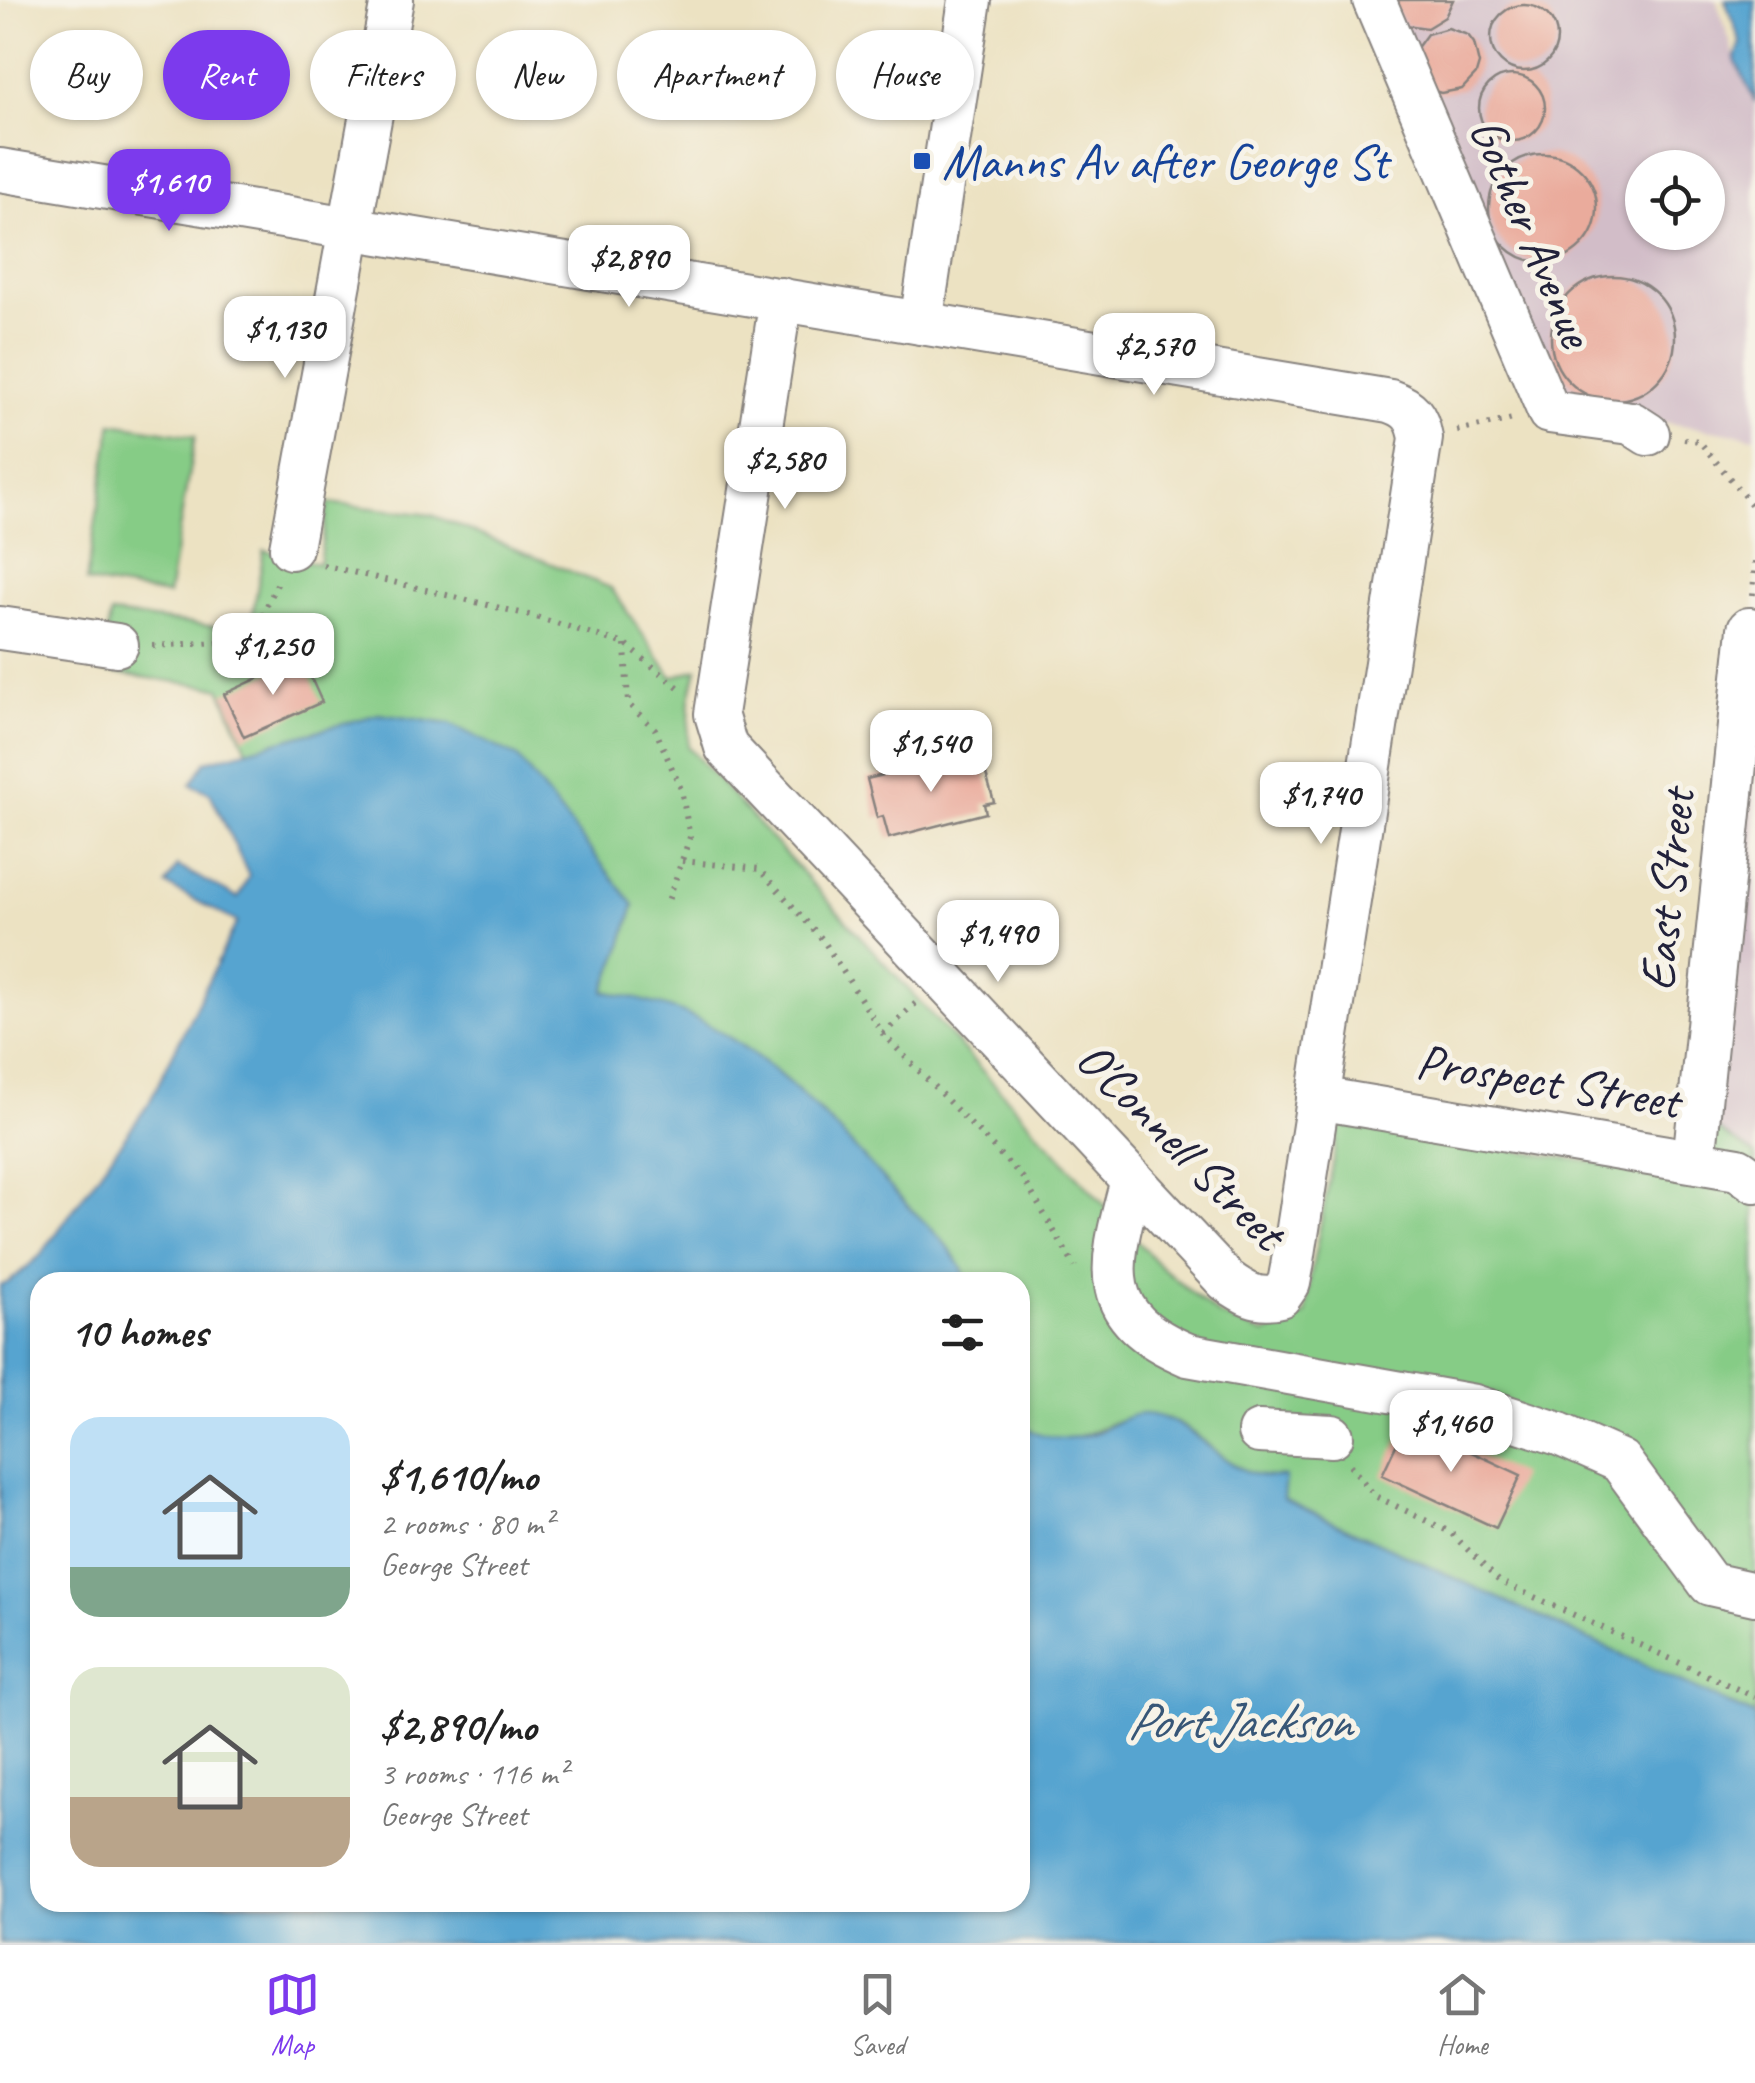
<!DOCTYPE html>
<meta charset="utf-8">
<style>
:root{--surface:#fff;--page:#f6f6f6;--text:#222;--muted:#767676;--line:#e0e0e0;--accent:#7c3aed}
body{margin:0;font-family:Caveat,sans-serif;background:var(--page);color:var(--text);height:100vh;display:flex;flex-direction:column;font-size:38px;white-space:nowrap}
*{box-sizing:border-box;margin:0}
p{font-size:32px;color:var(--muted)}
.icon{flex:none;width:55px;height:55px;fill:none;stroke:currentColor;stroke-width:2;stroke-linecap:round;stroke-linejoin:round}
.map{position:relative;flex:1;overflow:hidden}
.sheet{position:absolute;left:30px;top:1272px;width:1000px;height:640px;display:flex;flex-direction:column;background:var(--surface);border-radius:30px;box-shadow:0 2px 8px #0004}
.sheet>*{flex:none}
.top-card{position:absolute;left:30px;top:30px;width:1000px;height:90px;display:flex;gap:20px}
.controls{position:absolute;left:1625px;top:150px;display:grid;gap:20px}
.controls a{display:grid;place-items:center;width:100px;height:100px;border-radius:50%;background:var(--surface);box-shadow:0 2px 8px #0004;font-size:50px}
.price{position:absolute;translate:-50% -85px;padding:0 22px;border-radius:20px;background:#fff;color:#222;font-size:32px;line-height:65px;filter:drop-shadow(0 2px 5px #0008)}
.price::after{content:'';position:absolute;left:50%;top:60px;width:30px;height:22px;margin-left:-15px;background:inherit;clip-path:polygon(0 0,100% 0,50% 100%)}
.price.on{background:var(--accent);color:#fff}
ul{padding:0;list-style:none}
li{display:flex;align-items:center;gap:30px;height:250px;padding:0 40px}
li span{display:grid;place-items:center;flex:none;width:280px;height:200px;border-radius:30px;color:#555}
li>.icon{margin-inline-start:auto}
span .icon{width:120px;height:120px;fill:#fffc;stroke-width:1}
li b{font-size:42px}
h2{display:flex;justify-content:space-between;align-items:center;height:120px;padding:0 40px;font-size:42px}
.pill{padding:0 35px;border-radius:45px;background:var(--surface);box-shadow:0 2px 8px #0004;font-size:35px;line-height:90px}
.pill.on{background:var(--accent);color:#fff}
.menu{display:flex;justify-content:space-around;align-items:center;height:140px;border-top:2px solid var(--line);background:var(--surface);font-size:28px;color:var(--muted)}
.menu a{display:grid;justify-items:center;gap:5px}
.menu .on{color:var(--accent)}
.map>svg:first-child{display:block}
.industrial{fill:#d2bdc8;fill-rule:evenodd}
.green{fill:#86cc86;stroke:#547760;stroke-width:2.5}
.water{fill:#57a4d0;stroke:#3c6386;stroke-width:2.5}
.building{fill:#eaab9c}
.lines{fill:none;stroke-linecap:round;stroke-linejoin:round}
.minor-casing{stroke:#87827e;stroke-width:46}
.path{stroke:#87827e;stroke-width:6;stroke-dasharray:2.5 8;stroke-linecap:butt}
.minor{stroke:#fff;stroke-width:42}
.transit-dot{fill:#1a4fb4;stroke:#f7f3e8;stroke-width:4}
.labels{text-anchor:middle;dominant-baseline:central;stroke-width:10;stroke-linejoin:round;paint-order:stroke}
.transit-label{font-size:50px;fill:#164399;stroke:#f7f3e8;text-anchor:start}
.street-label{font-size:50px;fill:#22223b;stroke:#f7f3e8}
.water-label{font-size:52px;font-style:italic;fill:#375677;stroke:#f7f3e8}
</style>
<div class="map">
<svg width="1755" height="1943" viewBox="0 0 1755 1943">
<rect width="100%" height="100%" fill="#f7f3e8"/>
<filter id="ink" filterUnits="userSpaceOnUse"><feTurbulence type="fractalNoise" baseFrequency=".01" numOctaves="2"/><feDisplacementMap in="SourceGraphic" scale="20" xChannelSelector="R" yChannelSelector="G"/><feConvolveMatrix kernelMatrix="1 2 1 2 8 2 1 2 1" color-interpolation-filters="sRGB"/></filter>
<filter id="wash" filterUnits="userSpaceOnUse"><feTurbulence type="fractalNoise" baseFrequency=".0048" numOctaves="4" result="noise"/><feDisplacementMap in="SourceGraphic" scale="40" xChannelSelector="R" yChannelSelector="G"/><feGaussianBlur stdDeviation="2.25" result="paint"/><feColorMatrix in="noise" values="0 0 0 0 0 0 0 0 0 0 0 0 0 0 0 0 0 1.4 0 .05"/><feComposite in="paint" operator="in"/></filter>
<g filter="url(#wash)">
<rect width="100%" height="100%" fill="#ece2c2"/>
<g class="industrial">
<path d="M1384,0H1716L1740,71L1755,100V437L1563,406ZM1642,168H1708V232H1642Z"/>
<polygon points="1755,746 1755,1155 1710,1125"/>
</g>
<g class="green">
<polygon points="112,423 195,436 168,595 86,582"/>
<path d="M328,503L432,515L611,588L672,677L697,669L690,698L688,747L1158,1264L1218,1315L1265,1334L1306,1315L1310,1278L1340,1125L1680,1175L1710,1125L1755,1155V1716L1282,1499L1284,1477C1277,1477 1268,1478 1261,1476C1222,1468 1194,1419 1153,1416C1099,1411 1083,1462 1020,1425V1282H967C957,1248 925,1224 901,1199C843,1136 784,1064 706,1025C673,1009 639,1000 604,991L620,952L634,905L379,714L248,752L220,688L98,671L111,614L250,631L264,550L319,564Z"/>
</g>
<g class="water">
<polygon points="1725,0 1755,0 1755,102 1735,60 1741,43"/>
<path d="M379,714L450,724L517,757L634,905L620,952L604,991C631,998 660,1003 686,1014C773,1053 838,1130 901,1199C925,1224 957,1248 967,1282H40V1902H1020V1425C1046,1440 1074,1442 1102,1430C1120,1421 1132,1411 1153,1415C1193,1422 1223,1469 1261,1476C1268,1478 1277,1476 1285,1477L1283,1499L1755,1716V1943H0V1286L9,1282L41,1255L149,1103L237,922L166,885L177,866L238,898L249,876L210,793L191,784L206,761Z"/>
</g>
<g id="blocks">
<g class="building">
<polygon points="1389,0 1453,0 1445,17 1427,28 1406,25"/>
<circle cx="1524" cy="38" r="33"/>
<polygon points="1448,28 1468,35 1474,43 1479,64 1476,74 1462,89 1441,93 1431,90 1414,52 1427,34"/>
<circle cx="1512" cy="108" r="33"/>
<circle cx="1543" cy="208" r="54"/>
<circle cx="1613" cy="338" r="62"/>
<polygon points="302,658 322,702 244,737 224,694"/>
<polygon points="971,754 973,763 982,760 994,802 984,804 986,813 889,838 883,816 877,818 867,779"/>
<polygon points="1407,1422 1521,1475 1496,1528 1382,1475"/>
</g>
</g>
</g>
<g filter="url(#ink)">
<use href="#blocks" fill-opacity="0" stroke="#87827e" stroke-width="2.5"/>
<g class="lines">
<g class="minor-casing">
<g id="minor">
<polyline points="1374,0 1549,412 1631,423 1648,434"/>
<path d="M0,170L1390,401C1410,408 1417,416 1421,438L1292,1267L1289,1283L1280,1296C1258,1302 1244,1293 1226,1280L726,747L716,714L781,299"/>
<polyline points="921,323 970,0"/>
<polyline points="291,548 392,0"/>
<polyline points="0,628 117,645"/>
<polyline points="1318,1098 1738,1169 1755,1181"/>
<polyline points="1694,1161 1749,629"/>
<path d="M1132,1180C1110,1264 1092,1315 1188,1355L1474,1406L1559,1434L1620,1461L1710,1584L1755,1594"/>
<polyline points="1259,1432 1332,1436"/>
</g>
</g>
<g class="path">
<polyline points="1457,431 1513,419"/>
<polyline points="1684,439 1699,441 1755,509"/>
<polyline points="323,565 533,616 625,644 683,691"/>
<polyline points="1753,595 1755,561"/>
<polyline points="625,645 628,704 655,729 681,789 690,837 668,901"/>
<polyline points="153,646 251,640 278,582"/>
<polyline points="682,861 759,869 823,940 883,1034 1023,1178 1075,1267"/>
<polyline points="883,1034 916,1003"/>
<polyline points="1350,1465 1375,1496 1450,1532 1499,1581 1755,1697"/>
</g>
<use href="#minor" class="minor"/>
</g>
</g>
<rect class="transit-dot" x="912" y="151" width="20" height="20" rx="5"/>
<g class="labels">
<g class="transit-label">
<text x="942" y="161">Manns Av after George St</text>
</g>
<g class="street-label">
<text transform="translate(1532 232) rotate(67)">Gother Avenue</text>
<text transform="translate(1667 890) rotate(-84)">East Street</text>
<text transform="translate(1548 1081) rotate(9)">Prospect Street</text>
<text transform="translate(1181 1145) rotate(45)">O'Connell Street</text>
</g>
<g class="water-label">
<text x="1239" y="1721">Port Jackson</text>
</g>
</g>
</svg>
<div class="controls">
<a><svg class="icon" aria-label="locate" viewBox="0 0 24 24"><circle cx="12" cy="12" r="6"/><path d="M12 2v4M12 18v4M2 12h4M18 12h4"/></svg></a>
</div>
<b class="price on" style="left:169px;top:234px">$1,610</b>
<b class="price" style="left:629px;top:310px">$2,890</b>
<b class="price" style="left:285px;top:381px">$1,130</b>
<b class="price" style="left:1154px;top:398px">$2,570</b>
<b class="price" style="left:785px;top:512px">$2,580</b>
<b class="price" style="left:273px;top:698px">$1,250</b>
<b class="price" style="left:931px;top:795px">$1,540</b>
<b class="price" style="left:1321px;top:847px">$1,740</b>
<b class="price" style="left:998px;top:985px">$1,490</b>
<b class="price" style="left:1451px;top:1475px">$1,460</b>
<div class="top-card">
<a class="pill">Buy</a>
<a class="pill on">Rent</a>
<a class="pill">Filters</a>
<a class="pill">New</a>
<a class="pill">Apartment</a>
<a class="pill">House</a>
</div>
<section class="sheet">
<h2>10 homes<svg class="icon" aria-label="filters" viewBox="0 0 24 24"><path d="M4 7h16M4 17h16"/><circle cx="9" cy="7" r="2"/><circle cx="15" cy="17" r="2"/></svg></h2>
<ul>
<li><span style="background:linear-gradient(#bfe0f5 75%,#7fa58c 0)"><svg class="icon" aria-label="home" viewBox="0 0 24 24"><path d="M3 11l9-7 9 7M6 9v11h12V9"/></svg></span><div><b>$1,610/mo</b><p>2 rooms · 80 m²</p><p>George Street</p></div></li>
<li><span style="background:linear-gradient(#dfe7d0 65%,#b9a48a 0)"><svg class="icon" aria-label="home" viewBox="0 0 24 24"><path d="M3 11l9-7 9 7M6 9v11h12V9"/></svg></span><div><b>$2,890/mo</b><p>3 rooms · 116 m²</p><p>George Street</p></div></li>
</ul>
</section>
</div>
<nav class="menu">
<a class="on"><svg class="icon" aria-label="map" viewBox="0 0 24 24"><path d="M3 6l6-2 6 2 6-2v14l-6 2-6-2-6 2zM9 4v14M15 6v14"/></svg>Map</a>
<a><svg class="icon" aria-label="saved" viewBox="0 0 24 24"><path d="M7 4h10v16l-5-4-5 4z"/></svg>Saved</a>
<a><svg class="icon" aria-label="home" viewBox="0 0 24 24"><path d="M3 11l9-7 9 7M6 9v11h12V9"/></svg>Home</a>
</nav>
